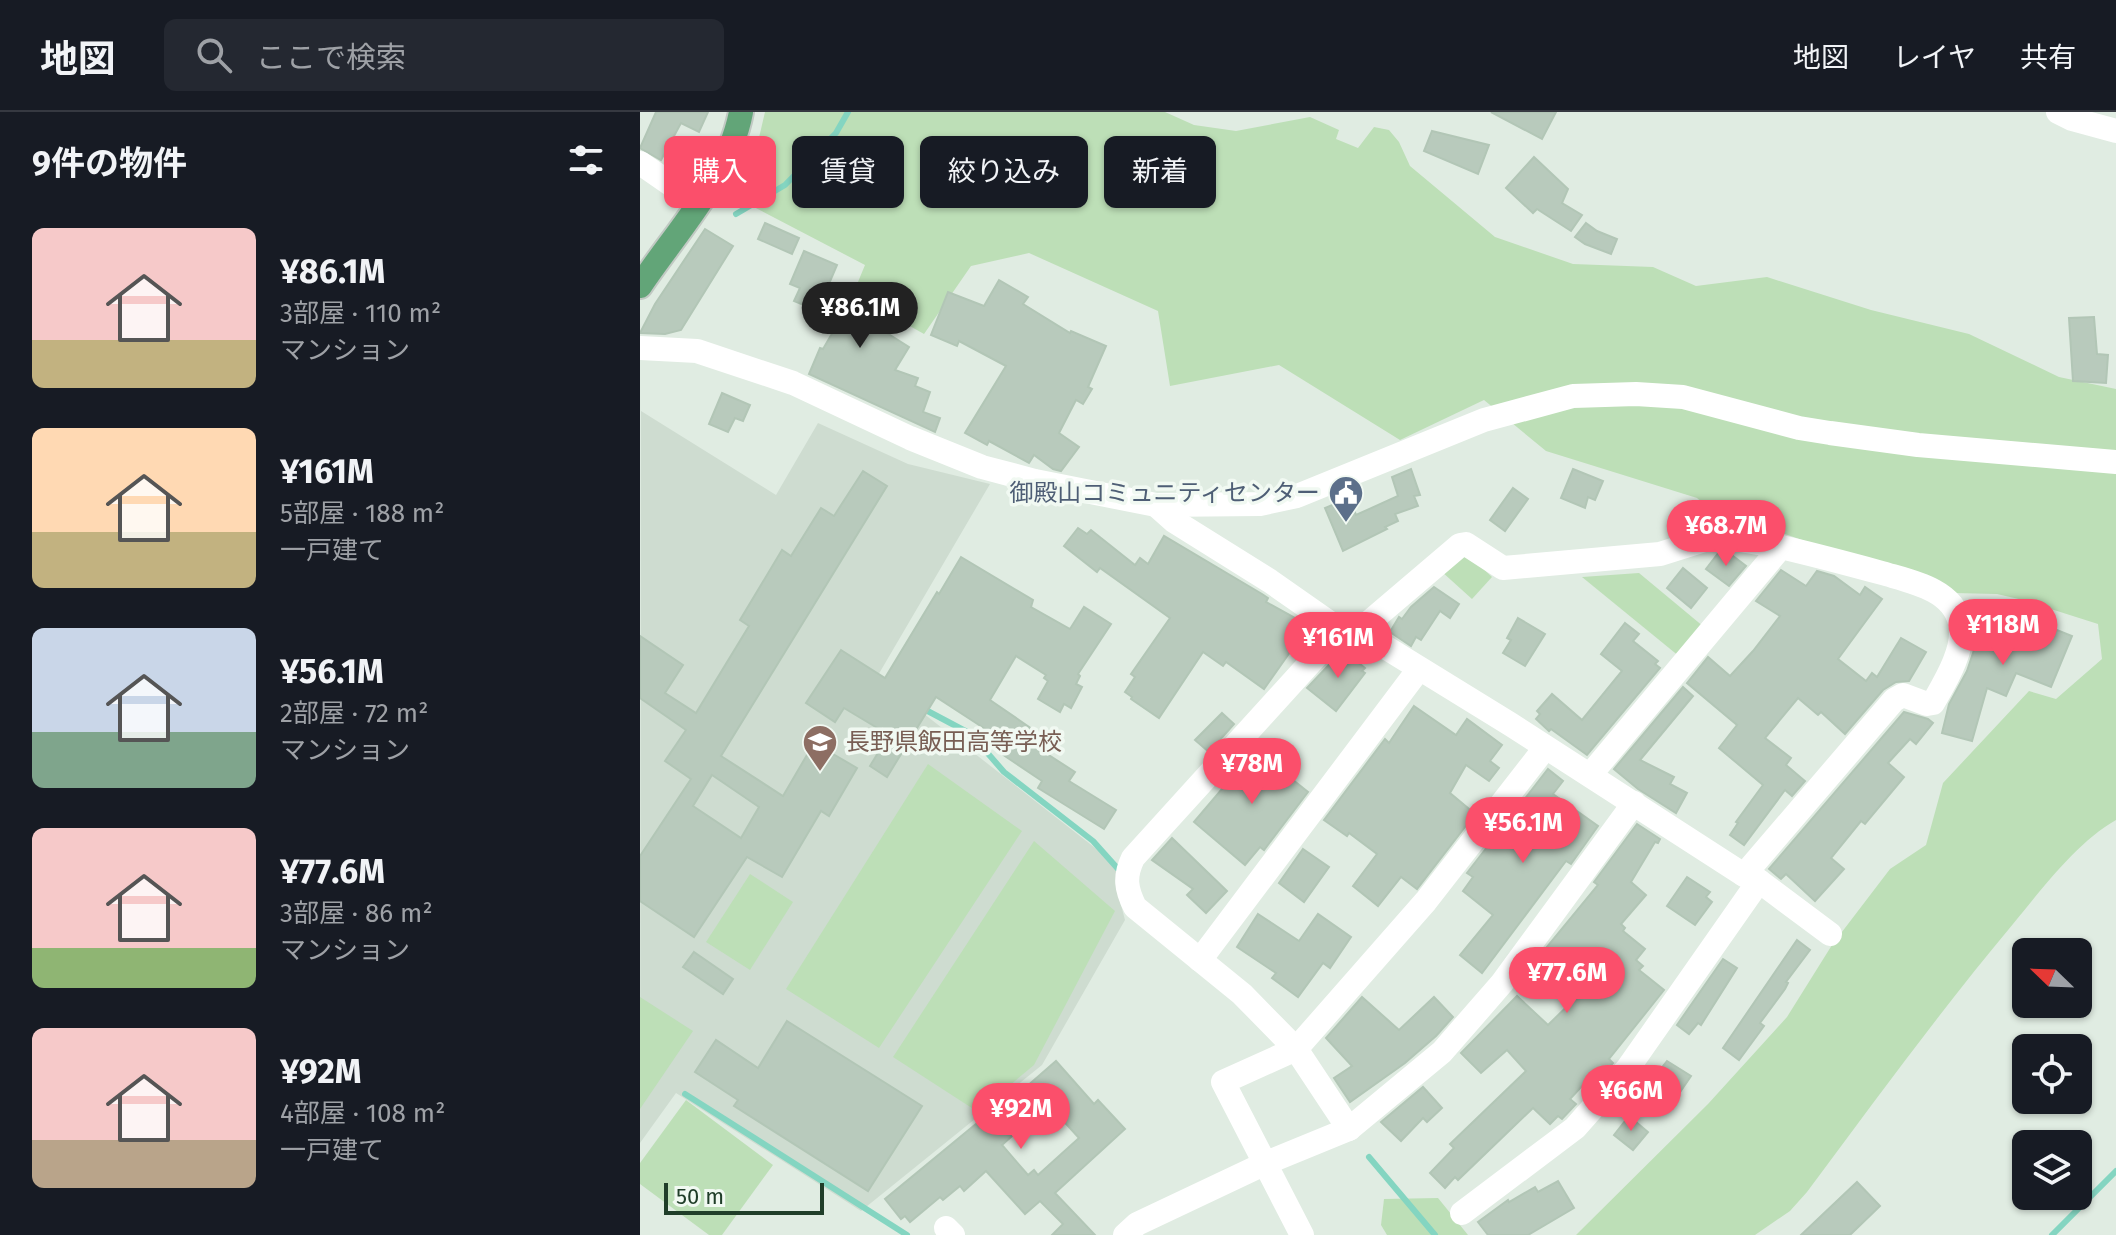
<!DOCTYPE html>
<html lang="ja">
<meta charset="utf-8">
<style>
:root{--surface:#171b24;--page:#242831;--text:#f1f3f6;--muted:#9ea1a6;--line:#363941;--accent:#fb4f6b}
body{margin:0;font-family:"Fira Sans","Noto Sans JP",sans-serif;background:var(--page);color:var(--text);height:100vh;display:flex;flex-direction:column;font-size:30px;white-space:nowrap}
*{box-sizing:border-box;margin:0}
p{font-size:26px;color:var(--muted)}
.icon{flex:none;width:44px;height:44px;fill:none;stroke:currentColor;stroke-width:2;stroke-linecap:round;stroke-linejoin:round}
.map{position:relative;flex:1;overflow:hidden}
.drawer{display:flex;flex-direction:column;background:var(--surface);width:640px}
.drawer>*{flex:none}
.hud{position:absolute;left:24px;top:24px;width:760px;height:72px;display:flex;gap:16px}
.needle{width:52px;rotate:293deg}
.controls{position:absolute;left:1372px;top:826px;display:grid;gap:16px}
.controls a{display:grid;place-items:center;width:80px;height:80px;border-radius:12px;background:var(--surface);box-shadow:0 2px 6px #0004;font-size:40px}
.scale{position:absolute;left:24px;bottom:20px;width:160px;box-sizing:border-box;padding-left:8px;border:4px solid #203e29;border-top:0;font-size:22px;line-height:28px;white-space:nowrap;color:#203e29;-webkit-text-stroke:6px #f1f9f2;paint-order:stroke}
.price{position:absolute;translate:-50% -68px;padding:0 18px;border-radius:28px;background:var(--accent);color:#fff;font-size:26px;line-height:52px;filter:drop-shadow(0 2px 4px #0008)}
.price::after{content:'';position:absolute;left:50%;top:48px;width:24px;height:18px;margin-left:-12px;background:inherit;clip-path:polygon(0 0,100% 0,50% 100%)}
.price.current{background:#222;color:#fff}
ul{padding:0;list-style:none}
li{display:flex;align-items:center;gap:24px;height:200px;padding:0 32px}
li span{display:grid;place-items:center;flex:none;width:224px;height:160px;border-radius:12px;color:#555}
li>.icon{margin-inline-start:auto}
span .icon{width:96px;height:96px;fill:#fffc;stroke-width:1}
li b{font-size:34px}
h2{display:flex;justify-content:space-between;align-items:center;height:96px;padding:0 32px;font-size:34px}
.tag{padding:0 28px;border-radius:12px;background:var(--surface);box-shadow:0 2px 6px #0004;font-size:28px;line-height:72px}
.tag.current{background:var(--accent);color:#fff}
header{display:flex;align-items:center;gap:48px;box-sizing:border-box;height:112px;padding:0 40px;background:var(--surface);border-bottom:2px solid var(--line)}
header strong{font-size:38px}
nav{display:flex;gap:44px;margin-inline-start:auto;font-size:28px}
.search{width:560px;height:72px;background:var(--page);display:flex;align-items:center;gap:20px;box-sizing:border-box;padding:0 28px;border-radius:12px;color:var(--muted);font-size:30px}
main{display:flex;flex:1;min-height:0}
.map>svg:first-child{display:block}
.built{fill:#cedcd0}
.green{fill:#bddfb7}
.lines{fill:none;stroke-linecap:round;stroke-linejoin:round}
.stream{stroke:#84d5c1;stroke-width:6}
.building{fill:#b8cabc;stroke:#b2c6b6;stroke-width:2;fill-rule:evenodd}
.major-casing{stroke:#c1c9c3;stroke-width:28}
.minor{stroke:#fff;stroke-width:24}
.major{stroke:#62a578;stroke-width:24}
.labels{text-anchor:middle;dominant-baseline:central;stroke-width:7;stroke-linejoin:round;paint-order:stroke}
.service-label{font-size:24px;fill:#4e5e75;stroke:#f1f9f2;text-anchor:end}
.education-label{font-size:24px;fill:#785e54;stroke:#f1f9f2;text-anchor:start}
</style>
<header>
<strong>地図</strong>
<div class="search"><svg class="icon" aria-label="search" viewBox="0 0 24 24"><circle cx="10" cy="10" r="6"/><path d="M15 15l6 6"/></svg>ここで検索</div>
<nav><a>地図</a><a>レイヤ</a><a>共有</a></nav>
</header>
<main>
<section class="drawer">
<h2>9件の物件<svg class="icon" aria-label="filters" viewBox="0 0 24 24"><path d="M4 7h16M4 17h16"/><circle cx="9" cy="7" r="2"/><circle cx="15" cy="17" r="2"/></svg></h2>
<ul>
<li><span style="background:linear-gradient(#f6c9c9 70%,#c2b280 0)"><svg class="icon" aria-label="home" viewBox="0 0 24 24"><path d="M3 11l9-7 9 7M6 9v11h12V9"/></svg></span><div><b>¥86.1M</b><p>3部屋 · 110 m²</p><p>マンション</p></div></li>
<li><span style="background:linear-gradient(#ffd9b3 65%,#c2b280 0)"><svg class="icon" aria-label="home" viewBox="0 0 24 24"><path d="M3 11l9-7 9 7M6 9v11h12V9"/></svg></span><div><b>¥161M</b><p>5部屋 · 188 m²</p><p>一戸建て</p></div></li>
<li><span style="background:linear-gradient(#c9d6e8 65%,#7fa58c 0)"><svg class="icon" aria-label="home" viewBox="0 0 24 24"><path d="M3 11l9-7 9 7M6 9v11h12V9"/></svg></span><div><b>¥56.1M</b><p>2部屋 · 72 m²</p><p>マンション</p></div></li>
<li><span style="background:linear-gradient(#f6c9c9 75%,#8fb573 0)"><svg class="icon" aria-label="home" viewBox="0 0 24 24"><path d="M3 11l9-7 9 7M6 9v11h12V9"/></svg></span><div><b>¥77.6M</b><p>3部屋 · 86 m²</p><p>マンション</p></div></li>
<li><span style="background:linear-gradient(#f6c9c9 70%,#b9a48a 0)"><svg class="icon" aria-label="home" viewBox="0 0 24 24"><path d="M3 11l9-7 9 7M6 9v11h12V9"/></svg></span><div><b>¥92M</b><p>4部屋 · 108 m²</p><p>一戸建て</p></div></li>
</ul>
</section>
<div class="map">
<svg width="1476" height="1123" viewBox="0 0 1476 1123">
<rect width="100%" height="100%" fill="#e0ece2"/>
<polygon class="built" points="1,299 136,383 178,311 268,352 350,372 237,565 482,757 476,774 485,808 402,953 221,1099 36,981 0,1031"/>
<g class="green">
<path d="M125,0H525L554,13L596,19L670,5L699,18L696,27L718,36L734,15L749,18L759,30L770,54L855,125L933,152L1013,155L1056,174L1127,165L1231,198L1329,222L1419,265L1476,277V708C1437,730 1402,777 1373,812C1301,898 1234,990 1167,1080L1150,1099L1115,1123H936L1068,992L1147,905L1192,833L1250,757L1286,733L1303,671L1389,579L1416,587L1462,547L1458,512L1383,488L1357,482L1314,481L1142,421L1084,409L1057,386L906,339L844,288L760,328L639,253L530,274L518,199L389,141L331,154L284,222L213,182L225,153L112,94L103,65L118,30Z"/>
<polygon points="822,437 852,465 832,487 801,459"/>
<polygon points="999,461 1064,515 1040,545 942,465"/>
<polygon points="288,652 382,719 239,936 146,877"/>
<polygon points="394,729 475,799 394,953 338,1000 253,945"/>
<polygon points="110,762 153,790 110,858 66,830"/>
<polygon points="0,885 53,919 0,997"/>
<polygon points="46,988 133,1053 82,1123 69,1123 0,1072 0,1051"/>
<polygon points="798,1086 828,1123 747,1123 741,1113 744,1087"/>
</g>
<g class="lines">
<g class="stream">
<polyline points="96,102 145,73 196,21 208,0"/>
<polyline points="282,596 331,622 364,660 453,729 479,758"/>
<polyline points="45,982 267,1123"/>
<polyline points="729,1045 795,1123"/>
<polyline points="1412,1123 1476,1059"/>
</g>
</g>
<g class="building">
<polygon points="16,0 68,0 59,20 41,11 21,48 0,36"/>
<polygon points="851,0 916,0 902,27"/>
<polygon points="792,19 849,33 838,62 784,39"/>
<polygon points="894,45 928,77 922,91 942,103 931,119 897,97 893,101 866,76"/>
<polygon points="125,111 159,126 152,142 118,127"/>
<polygon points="946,111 957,119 977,127 971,142 945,132 935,125"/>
<polygon points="65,117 93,134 41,218 25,222 0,221 15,192"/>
<polygon points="164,139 197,153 185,181 241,213 239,216 269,235 255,258 278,266 275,274 290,280 283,300 300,306 295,320 169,262 180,236 183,237 200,208 154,189 160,176 150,172"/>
<polygon points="359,168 388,185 383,192 430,221 431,219 466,234 448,275 452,277 443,292 436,288 419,321 439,335 421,359 413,357 394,343 389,351 349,329 347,333 325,321 366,254 319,229 317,234 291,223 308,180 344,194"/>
<polygon points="1454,205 1457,242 1468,243 1466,271 1433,269 1429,206"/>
<polygon points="82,281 110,293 103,309 95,306 88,320 69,312"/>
<polygon points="771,357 780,383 774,384 778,394 755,402 758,409 745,415 747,417 703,439 685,396 709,386 716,403 758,384 752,365"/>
<polygon points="933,357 963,369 955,388 948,385 945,396 921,386"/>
<path d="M223,359L247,374L81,644L143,684L174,631L217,656L189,704L181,699L142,765L107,745L54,825L0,789V744L51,667L25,649L46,618L0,586V524L43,553L25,581L56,601L109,514L100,508L142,438L151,444L181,396L194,404ZM72,663L119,695L101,726L53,694Z"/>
<polygon points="873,376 888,387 865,419 850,408"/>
<polygon points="438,416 447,422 451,418 495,453 500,446 508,452 524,424 622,482 628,486 626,490 664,511 659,521 662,523 624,577 586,550 583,554 563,540 519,606 491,587 492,585 485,580 495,565 491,562 530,506 460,456 457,460 424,434"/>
<polygon points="1079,440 1089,441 1106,454 1089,474 1066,457"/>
<polygon points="321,445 393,488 391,495 430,517 444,495 471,512 438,562 440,564 436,572 442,575 431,596 424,592 420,600 398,587 408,569 404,566 406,563 376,544 350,588 392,617 389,622 405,632 401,638 435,660 429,669 476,698 464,717 398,676 402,669 353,636 359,626 296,585 247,665 230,654 249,623 204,596 195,610 166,591 201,538 245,566 297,480 299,482"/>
<polygon points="1043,456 1067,476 1051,496 1027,476"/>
<polygon points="1141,458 1166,474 1177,459 1194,464 1220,483 1225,475 1242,487 1198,547 1226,569 1232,561 1237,565 1261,526 1286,540 1269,569 1256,570 1243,578 1205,622 1181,600 1178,603 1158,586 1125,626 1151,646 1146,653 1165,669 1152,684 1145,678 1104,733 1090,723 1098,711 1096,710 1123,673 1079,636 1097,613 1047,571 1068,545 1090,564 1113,539 1140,504 1116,489"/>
<polygon points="794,475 819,492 810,506 800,499 781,528 776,525 771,534 750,520 759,505 762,507 771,495"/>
<polygon points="1332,499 1394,519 1397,510 1432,524 1411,575 1376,561 1366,584 1347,576 1332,629 1302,621 1309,592 1327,559 1335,535 1336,519"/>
<polygon points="878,506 905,522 885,554 863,541 871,528 867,526"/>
<polygon points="985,511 999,522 993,529 1018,549 1015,552 1020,556 947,643 911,617 909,619 896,607 900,602 897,599 912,582 942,608 982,559 961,542"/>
<polygon points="703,538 725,556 722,559 725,561 696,599 667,576"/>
<polygon points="1043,575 1053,584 1000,648 1034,665 1030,672 1047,681 1036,701 998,677 974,657"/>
<polygon points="774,594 816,623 827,607 862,633 850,649 859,656 849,669 826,653 810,681 835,702 777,777 761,765 738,794 713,774 737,742 709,721 707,724 684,708 745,627 749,631"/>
<polygon points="1264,600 1288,607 1293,611 1276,632 1270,627 1248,651 1264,665 1225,712 1221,709 1191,746 1204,757 1175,789 1146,762 1141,767 1129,757"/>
<polygon points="582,601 594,612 569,640 555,628"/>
<polygon points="621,631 638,646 633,652 668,680 624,738 620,735 605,753 554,710"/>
<polygon points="908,657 923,669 913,682 958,714 931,752 926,749 842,861 820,843 853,803 823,779 833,765 827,761"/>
<polygon points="997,712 1020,727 1018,731 1015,730 991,770 1006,783 981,812 985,816 983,819 1005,837 996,848 1003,854 999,858 1024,878 969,947 973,951 959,966 954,961 930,987 936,992 922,1007 918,1004 910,1012 893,996 818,1068 815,1065 805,1076 790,1061 814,1036 810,1032 886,959 867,938 841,961 821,941 877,884 908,913 951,871 906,836 958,773 954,770"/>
<polygon points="532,726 587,779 566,801 547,783 553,777 512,748"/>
<polygon points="663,737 689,755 664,790 639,771"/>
<polygon points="1047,765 1070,780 1066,785 1072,790 1055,813 1027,794"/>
<polygon points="618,802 659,829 678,802 711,825 690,856 683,851 658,885 632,866 636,861 597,835"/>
<polygon points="1157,828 1170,838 1146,870 1148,871 1145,877 1120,911 1124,914 1099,948 1083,936"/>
<polygon points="54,840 93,867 83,882 43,855"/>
<polygon points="1083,847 1097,856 1061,913 1058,911 1049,922 1037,913"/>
<polygon points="722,885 759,918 794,885 813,905 796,924 765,951 710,990 694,966 712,954 686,926"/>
<polygon points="147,909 282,994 228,1079 94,994 98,988 55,960 76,928 118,956"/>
<path d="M416,949L454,992L458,988L485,1017L415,1081L455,1123H412L423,1112L400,1089L385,1102L346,1059L324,1079L320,1074L303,1088L300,1085L270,1110L265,1104L261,1107L245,1087L336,1012L339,1016ZM408,992L439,1026L398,1063L394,1058L388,1063L362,1033Z"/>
<polygon points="1027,949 1051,964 1038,983 1034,980 1029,987 1009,972"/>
<polygon points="783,975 802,996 787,1010 783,1006 761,1029 741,1010"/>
<polygon points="989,1004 1008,1020 993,1038 974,1023"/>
<polygon points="918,1069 934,1096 888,1123 848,1123 838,1110 868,1088 869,1090 895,1075 898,1080"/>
<polygon points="1217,1070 1240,1094 1210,1123 1161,1123"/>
</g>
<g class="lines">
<g class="major-casing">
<path id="major" d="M0,174C36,120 89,65 101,0"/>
</g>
<g class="minor">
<polyline points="1418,0 1432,7 1476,19"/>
<polyline points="0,51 58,91"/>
<polyline points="0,236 57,239 153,271 270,326 342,355 395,369 516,393 620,392 657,384 844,308 933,284 996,282 1043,285 1159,316 1190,321 1278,333 1476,350"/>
<polyline points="516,393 534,409 630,469 700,518 708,521 719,519 870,612 1104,763 1119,769 1190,822"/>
<path d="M700,518L493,746C484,765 486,777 495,795L602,882L656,937L709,1017L802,940L862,871L994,691"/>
<polyline points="719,519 820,433 826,432 863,456 1020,442 1077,424 1141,435"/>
<path d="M950,663L1141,435C1175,443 1209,452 1242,461C1259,466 1278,470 1294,479C1307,486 1317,497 1320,511C1326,536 1305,570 1293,591L1287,592L1263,583L1254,588L1104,763"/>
<polyline points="560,848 779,557"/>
<polyline points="822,1101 935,1016 988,956 1119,769"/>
<polyline points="306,1116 313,1123"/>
<polyline points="485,1123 497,1112 626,1051 709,1017"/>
<polyline points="662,1123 583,970 656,937 786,789 905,636"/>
</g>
<use href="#major" class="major"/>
</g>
<defs>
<g id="civic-pin" transform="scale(1.8)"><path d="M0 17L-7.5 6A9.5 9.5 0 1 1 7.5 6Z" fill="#5c6f8a" stroke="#f1f9f2"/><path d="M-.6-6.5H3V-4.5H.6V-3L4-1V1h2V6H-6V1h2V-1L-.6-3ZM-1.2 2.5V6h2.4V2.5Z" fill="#fff"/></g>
<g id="school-pin" transform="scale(1.8)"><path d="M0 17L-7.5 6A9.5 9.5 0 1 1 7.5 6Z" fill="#8d6e63" stroke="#f1f9f2"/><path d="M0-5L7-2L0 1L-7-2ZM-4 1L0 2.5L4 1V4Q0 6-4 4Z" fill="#fff"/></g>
</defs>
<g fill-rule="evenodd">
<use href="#civic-pin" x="706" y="381"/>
<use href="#school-pin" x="180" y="630"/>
</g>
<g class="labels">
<g class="service-label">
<text x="680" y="381">御殿山コミュニティセンター</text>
</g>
<g class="education-label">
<text x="206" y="630">長野県飯田高等学校</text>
</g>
</g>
</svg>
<div class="controls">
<a><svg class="needle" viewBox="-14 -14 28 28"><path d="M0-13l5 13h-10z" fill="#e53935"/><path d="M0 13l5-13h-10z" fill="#9ea1a6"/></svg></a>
<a><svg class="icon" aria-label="locate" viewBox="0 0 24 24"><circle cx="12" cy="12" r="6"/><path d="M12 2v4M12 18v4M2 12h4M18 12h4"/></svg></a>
<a><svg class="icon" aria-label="layers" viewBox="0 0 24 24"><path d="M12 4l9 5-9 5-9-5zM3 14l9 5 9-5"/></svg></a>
</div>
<div class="scale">50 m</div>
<b class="price current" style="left:220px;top:238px">¥86.1M</b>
<b class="price" style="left:1086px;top:456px">¥68.7M</b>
<b class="price" style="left:1363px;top:555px">¥118M</b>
<b class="price" style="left:698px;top:568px">¥161M</b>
<b class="price" style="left:612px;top:694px">¥78M</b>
<b class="price" style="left:883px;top:753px">¥56.1M</b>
<b class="price" style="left:927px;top:903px">¥77.6M</b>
<b class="price" style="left:991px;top:1021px">¥66M</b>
<b class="price" style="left:381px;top:1039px">¥92M</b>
<div class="hud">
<a class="tag current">購入</a>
<a class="tag">賃貸</a>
<a class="tag">絞り込み</a>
<a class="tag">新着</a>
</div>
</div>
</main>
